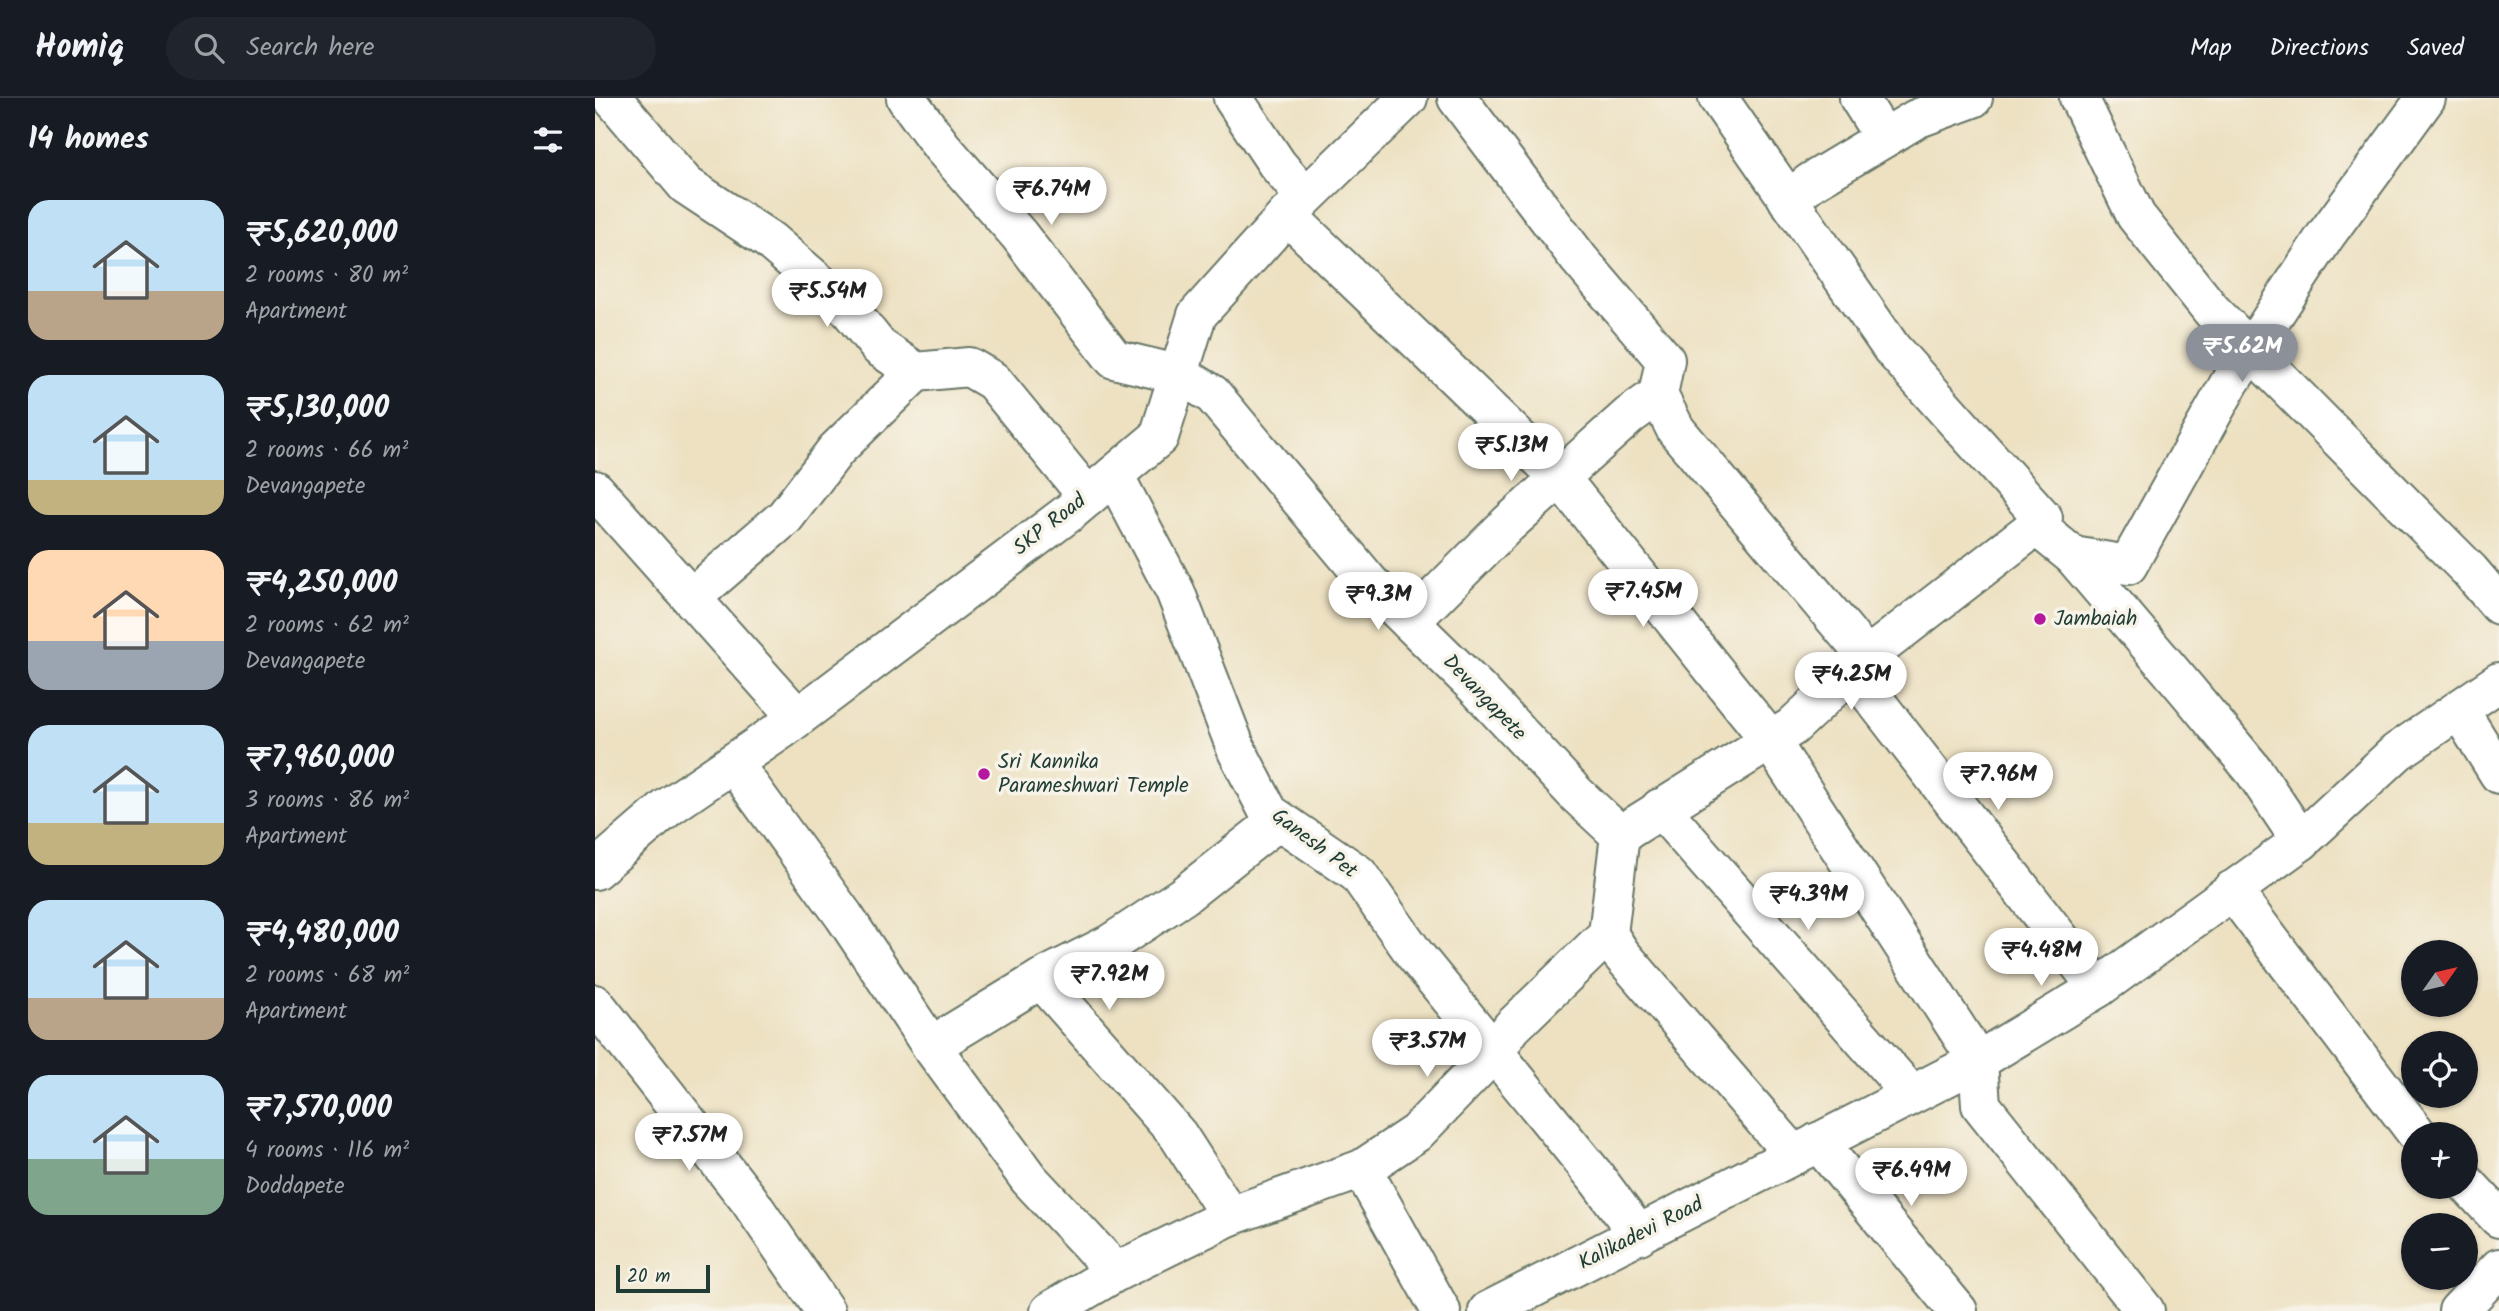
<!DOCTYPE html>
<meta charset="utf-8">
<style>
:root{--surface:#171b24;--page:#20242c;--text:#f1f3f6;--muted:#9ea1a6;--line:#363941;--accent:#8c9099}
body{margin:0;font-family:Kalam,sans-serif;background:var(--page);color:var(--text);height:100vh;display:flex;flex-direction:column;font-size:26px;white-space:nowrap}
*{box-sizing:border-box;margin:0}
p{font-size:23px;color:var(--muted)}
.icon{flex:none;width:38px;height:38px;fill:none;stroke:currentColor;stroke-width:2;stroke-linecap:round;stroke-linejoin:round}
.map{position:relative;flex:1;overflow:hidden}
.side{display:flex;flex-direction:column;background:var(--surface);width:595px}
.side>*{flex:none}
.needle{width:46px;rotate:56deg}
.fabs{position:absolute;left:1806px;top:842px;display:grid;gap:14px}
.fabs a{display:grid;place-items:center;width:77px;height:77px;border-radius:50%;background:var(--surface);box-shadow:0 2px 5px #0004;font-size:35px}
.scale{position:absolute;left:21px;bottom:18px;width:94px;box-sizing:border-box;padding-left:7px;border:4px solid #1f3d34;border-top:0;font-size:19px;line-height:24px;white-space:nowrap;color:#1f3d34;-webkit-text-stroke:5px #f7f3e8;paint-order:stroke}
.price{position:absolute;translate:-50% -60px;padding:0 16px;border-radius:24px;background:#fff;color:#222;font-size:23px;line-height:46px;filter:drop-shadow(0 2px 4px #0008)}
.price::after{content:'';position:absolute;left:50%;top:42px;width:21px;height:16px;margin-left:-10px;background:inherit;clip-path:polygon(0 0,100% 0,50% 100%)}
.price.current{background:var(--accent);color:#fff}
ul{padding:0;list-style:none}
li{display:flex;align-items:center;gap:21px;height:175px;padding:0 28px}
li span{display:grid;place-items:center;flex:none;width:196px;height:140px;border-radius:21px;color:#555}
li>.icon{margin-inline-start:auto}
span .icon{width:84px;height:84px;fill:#fffc;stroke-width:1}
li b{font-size:30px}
h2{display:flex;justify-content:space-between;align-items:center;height:84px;padding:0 28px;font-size:30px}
header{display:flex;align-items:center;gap:42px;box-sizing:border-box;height:98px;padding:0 35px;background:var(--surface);border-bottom:2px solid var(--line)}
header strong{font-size:33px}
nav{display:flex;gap:38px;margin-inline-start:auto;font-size:24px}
.search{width:490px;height:63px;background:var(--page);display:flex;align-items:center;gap:18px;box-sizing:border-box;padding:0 24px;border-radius:38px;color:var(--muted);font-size:26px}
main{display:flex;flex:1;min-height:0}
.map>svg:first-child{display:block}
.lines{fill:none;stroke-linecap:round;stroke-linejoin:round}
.minor-casing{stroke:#677666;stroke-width:42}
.minor{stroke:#fff;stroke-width:38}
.poi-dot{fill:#b5179e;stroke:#f7f3e8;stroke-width:2.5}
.labels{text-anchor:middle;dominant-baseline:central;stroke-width:7;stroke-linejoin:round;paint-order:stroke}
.street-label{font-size:21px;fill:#1f3d34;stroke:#f7f3e8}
.poi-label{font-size:21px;fill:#1f3d34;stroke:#f7f3e8;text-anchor:start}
</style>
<header>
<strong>Homiq</strong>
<div class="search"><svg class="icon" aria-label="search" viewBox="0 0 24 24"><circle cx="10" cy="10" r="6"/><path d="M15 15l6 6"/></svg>Search here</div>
<nav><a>Map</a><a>Directions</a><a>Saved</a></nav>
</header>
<main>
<section class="side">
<h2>14 homes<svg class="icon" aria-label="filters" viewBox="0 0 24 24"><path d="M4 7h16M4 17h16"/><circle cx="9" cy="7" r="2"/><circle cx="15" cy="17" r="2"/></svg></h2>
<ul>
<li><span style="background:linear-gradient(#bfe0f5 65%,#b9a48a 0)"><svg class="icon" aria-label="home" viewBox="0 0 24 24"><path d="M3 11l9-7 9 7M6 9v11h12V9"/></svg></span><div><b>₹5,620,000</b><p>2 rooms · 80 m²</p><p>Apartment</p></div></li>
<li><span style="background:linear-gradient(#bfe0f5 75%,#c2b280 0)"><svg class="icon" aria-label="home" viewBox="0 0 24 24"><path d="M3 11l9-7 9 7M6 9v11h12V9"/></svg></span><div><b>₹5,130,000</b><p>2 rooms · 66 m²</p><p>Devangapete</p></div></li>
<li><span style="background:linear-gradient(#ffd9b3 65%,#9aa5b1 0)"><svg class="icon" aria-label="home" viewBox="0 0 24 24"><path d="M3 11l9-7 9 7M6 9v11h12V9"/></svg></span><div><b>₹4,250,000</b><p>2 rooms · 62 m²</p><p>Devangapete</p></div></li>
<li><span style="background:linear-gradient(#bfe0f5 70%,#c2b280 0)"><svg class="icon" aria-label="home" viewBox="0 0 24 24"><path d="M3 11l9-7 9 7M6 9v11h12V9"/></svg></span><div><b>₹7,960,000</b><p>3 rooms · 86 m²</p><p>Apartment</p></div></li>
<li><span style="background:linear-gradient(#bfe0f5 70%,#b9a48a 0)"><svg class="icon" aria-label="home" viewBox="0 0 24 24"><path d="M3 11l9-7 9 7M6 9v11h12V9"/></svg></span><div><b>₹4,480,000</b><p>2 rooms · 68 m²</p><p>Apartment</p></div></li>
<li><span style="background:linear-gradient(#bfe0f5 60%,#7fa58c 0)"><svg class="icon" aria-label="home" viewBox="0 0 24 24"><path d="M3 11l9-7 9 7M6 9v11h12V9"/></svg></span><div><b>₹7,570,000</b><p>4 rooms · 116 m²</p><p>Doddapete</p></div></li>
</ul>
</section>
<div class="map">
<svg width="1904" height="1213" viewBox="0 0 1904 1213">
<rect width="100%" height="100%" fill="#f7f3e8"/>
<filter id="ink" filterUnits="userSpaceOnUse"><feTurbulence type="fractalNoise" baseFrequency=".0143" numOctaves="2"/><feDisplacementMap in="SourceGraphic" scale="14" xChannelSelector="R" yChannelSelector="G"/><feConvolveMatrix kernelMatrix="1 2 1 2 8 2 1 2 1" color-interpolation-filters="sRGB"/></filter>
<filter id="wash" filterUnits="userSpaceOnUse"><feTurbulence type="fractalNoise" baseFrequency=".00686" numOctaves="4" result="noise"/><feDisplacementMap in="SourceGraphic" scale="28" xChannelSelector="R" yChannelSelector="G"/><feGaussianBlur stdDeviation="1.57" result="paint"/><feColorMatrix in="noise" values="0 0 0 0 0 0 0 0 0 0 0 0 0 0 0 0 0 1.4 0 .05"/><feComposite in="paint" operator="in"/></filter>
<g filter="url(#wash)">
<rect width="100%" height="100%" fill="#ede1c2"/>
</g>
<g filter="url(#ink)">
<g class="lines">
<g class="minor-casing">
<g id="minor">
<polyline points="17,0 91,87 174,142 253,210 284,249 321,274 374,269 398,283 493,399"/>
<polyline points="311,0 347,49 424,137 519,261 586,277 617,296 774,484 883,591 981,696 1025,737"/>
<polyline points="638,0 682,66 710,99"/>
<polyline points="862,0 984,161 1070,262 1063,297 1081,332 1272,559"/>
<polyline points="1123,0 1297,251 1448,420 1441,428 1478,458 1592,592 1659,673 1706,743"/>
<polyline points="1264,0 1289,40"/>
<polyline points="1484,0 1541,118 1617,213 1875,473 1904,507"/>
<polyline points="1193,102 1216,84 1321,21 1378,0"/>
<polyline points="692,117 966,381 1175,642 1383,963 1386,1007 1550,1213"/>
<polyline points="519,377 580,493 642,653 674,715 763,776 820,857 1000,1078 1044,1137"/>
<polyline points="0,392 202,619"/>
<polyline points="1478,458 1533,467 1635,284 1731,137 1831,0"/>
<polyline points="96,500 190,419 241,352 321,274"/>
<polyline points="815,524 913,426 1035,317 1063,297"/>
<polyline points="1257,573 1503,890"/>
<polyline points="1864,612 1904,676"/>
<polyline points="138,665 249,818 336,948 434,1081 521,1174 635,1118 767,1071"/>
<polyline points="1065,710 1316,996"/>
<polyline points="0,772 72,710 186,632 475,414 564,339 602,217 692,117 813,0"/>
<polyline points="1637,792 1822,1036"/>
<polyline points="1013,836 1026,856 1199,1057"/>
<polyline points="446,881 515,846 588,798 684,722"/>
<polyline points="0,906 154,1102 230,1213"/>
<polyline points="336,948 446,881 583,1037 635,1118"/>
<polyline points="1223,1044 1363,1213"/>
<polyline points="1871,1085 1904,1120"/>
<polyline points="455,1213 521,1174"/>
<polyline points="846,1213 767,1071 821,1035 900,953 917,929 1013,836 1025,737 1197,629 1272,559 1441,428"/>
<polyline points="893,1213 1383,963 1503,890 1706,743 1802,654 1904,584"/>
<polyline points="1863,1213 1904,1170"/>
</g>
</g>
<use href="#minor" class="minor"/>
</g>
</g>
<g class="poi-dot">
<circle cx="1445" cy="521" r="7"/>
<circle cx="389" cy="676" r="7"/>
</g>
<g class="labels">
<g class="street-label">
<text transform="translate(455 427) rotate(-38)">SKP Road</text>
<text transform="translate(889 600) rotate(46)">Devangapete</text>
<text transform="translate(719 746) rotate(37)">Ganesh Pet</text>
<text transform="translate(1046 1136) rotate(-27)">Kalikadevi Road</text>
</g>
<g class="poi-label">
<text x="1459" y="521">Jambaiah</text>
<text x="403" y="664">Sri Kannika<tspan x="403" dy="24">Parameshwari Temple</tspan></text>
</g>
</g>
</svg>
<div class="fabs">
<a><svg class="needle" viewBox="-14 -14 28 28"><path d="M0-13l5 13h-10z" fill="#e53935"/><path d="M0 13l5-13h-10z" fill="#9ea1a6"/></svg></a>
<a><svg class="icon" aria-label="locate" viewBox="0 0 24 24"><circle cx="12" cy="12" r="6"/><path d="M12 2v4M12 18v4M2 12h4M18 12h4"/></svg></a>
<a>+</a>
<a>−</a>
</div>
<div class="scale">20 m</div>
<b class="price" style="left:456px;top:129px">₹6.74M</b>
<b class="price" style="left:232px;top:231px">₹5.54M</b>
<b class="price current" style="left:1647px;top:286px">₹5.62M</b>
<b class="price" style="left:916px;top:385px">₹5.13M</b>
<b class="price" style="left:1048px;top:531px">₹7.45M</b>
<b class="price" style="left:783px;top:534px">₹9.3M</b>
<b class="price" style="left:1256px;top:614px">₹4.25M</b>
<b class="price" style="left:1403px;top:714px">₹7.96M</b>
<b class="price" style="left:1213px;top:834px">₹4.39M</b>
<b class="price" style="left:1446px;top:890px">₹4.48M</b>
<b class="price" style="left:514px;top:914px">₹7.92M</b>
<b class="price" style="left:832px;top:981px">₹3.57M</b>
<b class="price" style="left:94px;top:1075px">₹7.57M</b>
<b class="price" style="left:1316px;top:1110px">₹6.49M</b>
</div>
</main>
